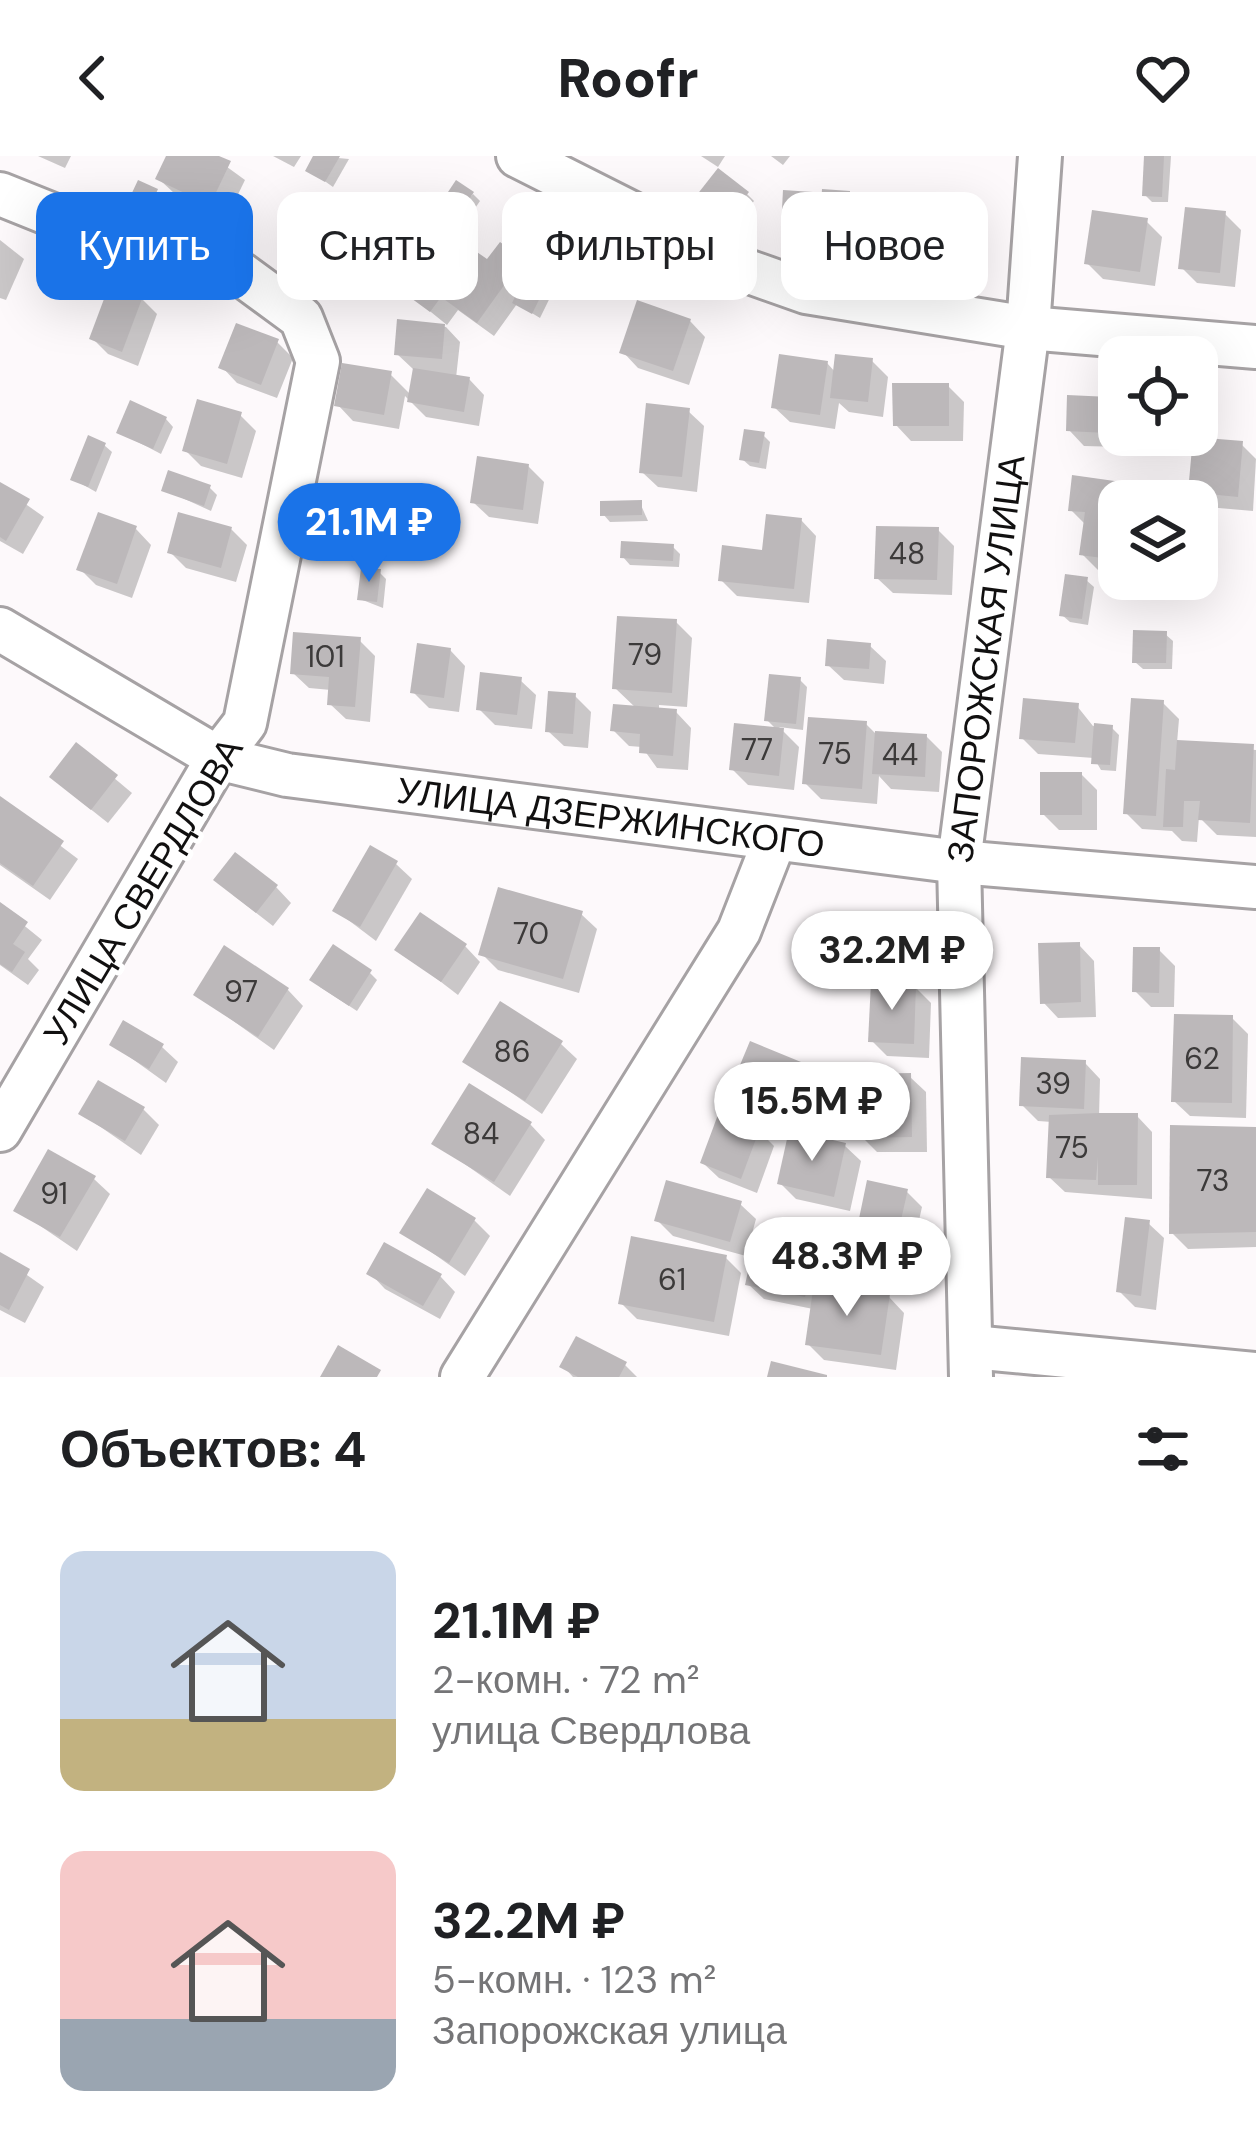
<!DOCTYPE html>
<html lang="ru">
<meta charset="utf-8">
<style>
:root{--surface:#fff;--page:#f2f2f2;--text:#202124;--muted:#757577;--accent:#1a73e8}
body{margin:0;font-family:"DM Sans",sans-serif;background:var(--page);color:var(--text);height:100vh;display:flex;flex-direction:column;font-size:45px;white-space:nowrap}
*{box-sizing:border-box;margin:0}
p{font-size:39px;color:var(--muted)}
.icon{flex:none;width:66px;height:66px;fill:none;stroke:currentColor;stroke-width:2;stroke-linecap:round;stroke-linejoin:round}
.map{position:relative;height:1221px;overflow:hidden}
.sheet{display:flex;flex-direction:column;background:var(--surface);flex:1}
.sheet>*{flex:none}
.top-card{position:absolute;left:36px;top:36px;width:1185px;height:108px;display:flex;gap:24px}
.tools{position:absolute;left:1098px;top:180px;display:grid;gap:24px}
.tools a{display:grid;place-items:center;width:120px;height:120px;border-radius:24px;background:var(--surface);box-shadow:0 12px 48px #0002;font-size:60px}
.price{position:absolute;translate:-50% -102px;padding:0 27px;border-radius:42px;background:#fff;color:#222;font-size:39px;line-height:78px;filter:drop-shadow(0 3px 6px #0008)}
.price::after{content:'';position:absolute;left:50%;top:72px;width:36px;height:27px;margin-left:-18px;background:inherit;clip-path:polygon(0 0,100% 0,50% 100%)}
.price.selected{background:var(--accent);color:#fff}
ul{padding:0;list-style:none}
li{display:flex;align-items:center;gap:36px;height:300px;padding:0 60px}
li span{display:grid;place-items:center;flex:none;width:336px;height:240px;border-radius:24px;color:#555}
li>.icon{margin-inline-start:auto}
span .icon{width:144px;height:144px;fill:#fffc;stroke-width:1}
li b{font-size:51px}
h2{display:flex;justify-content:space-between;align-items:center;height:144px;padding:0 60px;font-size:51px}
.chip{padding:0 42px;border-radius:24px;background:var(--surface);box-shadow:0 12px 48px #0002;font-size:42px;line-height:108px}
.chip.selected{background:var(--accent);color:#fff}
header{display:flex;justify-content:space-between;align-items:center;height:156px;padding:0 60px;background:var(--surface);font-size:54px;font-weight:800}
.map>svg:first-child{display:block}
.shadow{fill:#0003}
.building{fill:#bcb8ba}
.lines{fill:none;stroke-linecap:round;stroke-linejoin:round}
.minor-casing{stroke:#a6a2a4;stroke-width:48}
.minor{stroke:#fff;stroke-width:42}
.labels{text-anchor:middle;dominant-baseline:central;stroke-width:10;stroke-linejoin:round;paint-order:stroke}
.number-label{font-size:30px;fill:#3c3a3a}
.street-label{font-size:36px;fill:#111010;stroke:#fff}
</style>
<header><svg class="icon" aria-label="back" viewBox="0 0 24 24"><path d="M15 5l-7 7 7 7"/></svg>Roofr<svg class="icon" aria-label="heart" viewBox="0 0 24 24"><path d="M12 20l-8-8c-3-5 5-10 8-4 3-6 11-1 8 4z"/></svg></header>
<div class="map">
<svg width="1256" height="1221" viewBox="0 0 1256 1221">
<rect width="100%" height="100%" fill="#fdf9fb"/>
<g class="shadow">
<polygon points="38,0 71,0 65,12"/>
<polygon points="169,0 212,0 245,24 226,63 175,38 159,23"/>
<polygon points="273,0 301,0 294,11"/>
<polygon points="317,0 349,3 333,31 309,14"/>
<polygon points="701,0 725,0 718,11"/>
<polygon points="771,0 790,0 783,9"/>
<polygon points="1147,0 1171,0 1168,46 1152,46 1145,39"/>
<polygon points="156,36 163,43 152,68 135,61"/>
<polygon points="473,38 480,45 452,86 437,76"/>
<polygon points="747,38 754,45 736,68 707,47"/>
<polygon points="849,38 864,54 860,108 837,106 821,91 822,80 791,78 784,70 811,39 824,52"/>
<polygon points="963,43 978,58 976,117 905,114 889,98"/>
<polygon points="1225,58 1241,74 1235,131 1197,127 1182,112"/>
<polygon points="1146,65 1162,81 1155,130 1103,123 1087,107"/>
<polygon points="0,84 24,103 6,144 0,142"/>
<polygon points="559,102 566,109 540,162 517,148 494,180 458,154 447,169 389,122 521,105 531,116"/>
<polygon points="142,143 157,158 138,210 108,198 92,182"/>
<polygon points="690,165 705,181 689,229 638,212 623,196"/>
<polygon points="400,167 446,171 460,186 456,222 469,223 484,239 479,270 426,261 405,240 399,273 353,265 338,249 390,218 411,239 413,213 397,198"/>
<polygon points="277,186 293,202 277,242 237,227 222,211"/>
<polygon points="872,205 888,221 883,261 849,256 839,247 835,273 790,266 774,251 827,207 836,217"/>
<polygon points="948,230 964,246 963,285 911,285 896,269"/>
<polygon points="1108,244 1119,255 1122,291 1084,290 1069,274"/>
<polygon points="688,255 704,270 697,336 658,331 642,316"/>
<polygon points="240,259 256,275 242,322 201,310 185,294"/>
<polygon points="166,263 173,271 161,298 119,276"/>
<polygon points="763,279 770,286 766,313 750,310 742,303"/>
<polygon points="1241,288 1256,303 1253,355 1207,351 1191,335"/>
<polygon points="104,289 112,296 96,336 73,323"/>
<polygon points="528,310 544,326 538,368 489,361 473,346"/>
<polygon points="0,330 44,361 23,398 0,385"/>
<polygon points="210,332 217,339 211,355 165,334"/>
<polygon points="1155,333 1167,345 1119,345 1119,417 1098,414 1082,398 1086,369 1071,354"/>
<polygon points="640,347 648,365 610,366 603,358"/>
<polygon points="801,364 816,380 809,447 737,440 721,424 765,397"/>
<polygon points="136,373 151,389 132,442 96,429 80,413"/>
<polygon points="231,373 247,389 236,426 186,412 170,396"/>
<polygon points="938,374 954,390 952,439 893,437 877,422"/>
<polygon points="673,391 680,398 679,411 630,409 623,401"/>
<polygon points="379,416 386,423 383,452 360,443"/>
<polygon points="1086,424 1094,431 1088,469 1070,466 1062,459"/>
<polygon points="676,466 692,482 687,551 659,549 659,555 676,556 691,572 688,614 657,612 642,591 629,590 613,574 637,553 615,532"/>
<polygon points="1165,478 1173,485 1172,513 1143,513 1135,506"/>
<polygon points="359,484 375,500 370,566 346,563 330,548 331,534 309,532 293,517"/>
<polygon points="870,490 886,505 884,528 844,524 828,509"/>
<polygon points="450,494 465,510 459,556 429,552 413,536"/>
<polygon points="520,524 536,539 532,573 495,569 479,553"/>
<polygon points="800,524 807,531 803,574 779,571 799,591 794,634 748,629 732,613 778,575 767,564"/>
<polygon points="575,540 591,556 588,592 564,590 548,575"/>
<polygon points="1163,547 1179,563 1177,587 1256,594 1256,681 1217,679 1199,661 1197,686 1182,685 1172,675 1142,673 1126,657"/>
<polygon points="1077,550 1093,570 1112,572 1119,579 1116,615 1101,614 1094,602 1038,598 1022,582"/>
<polygon points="866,568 876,578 926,580 942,596 939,636 891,633 879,620 877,648 821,643 805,627"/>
<polygon points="77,591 132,637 108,667 69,636"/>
<polygon points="1081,618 1097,634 1097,674 1059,674 1043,658"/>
<polygon points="0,644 78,703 50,744 0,709"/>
<polygon points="396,708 412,723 376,785 335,754"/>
<polygon points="276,731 291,747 273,770 233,739"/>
<polygon points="0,750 42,784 28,803 39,814 28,829 0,809"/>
<polygon points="581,758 597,773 579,837 498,814 482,798"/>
<polygon points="864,782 871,790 868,823 842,820 834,813"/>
<polygon points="897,783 905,791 902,823 885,822 878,815"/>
<polygon points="1079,789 1094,805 1096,861 1058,862 1043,846"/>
<polygon points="465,790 480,806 458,839 398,793"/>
<polygon points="1159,794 1175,810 1174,851 1151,851 1135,835"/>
<polygon points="370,817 377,824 357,855 320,831"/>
<polygon points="915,831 931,847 929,902 887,900 872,885"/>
<polygon points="288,834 303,850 274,894 197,839"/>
<polygon points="1232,862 1248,878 1246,962 1190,960 1174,945"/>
<polygon points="561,888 577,903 542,958 466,905"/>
<polygon points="113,889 162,891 178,906 166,927"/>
<polygon points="1085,907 1100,923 1099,961 1137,960 1152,976 1152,1043 1065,1036 1049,1021 1052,966 1038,965 1022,949"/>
<polygon points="800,909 815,925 793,978 845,990 861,1005 850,1055 796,1043 780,1027 791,980 744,960 728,944"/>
<polygon points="910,921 926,936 927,996 877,996 861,980"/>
<polygon points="143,953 159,969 141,999 82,958"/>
<polygon points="530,968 545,984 510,1040 435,987"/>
<polygon points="758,974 774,990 757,1037 719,1022 703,1007"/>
<polygon points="1256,974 1256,1091 1188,1093 1172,1077"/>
<polygon points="94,1023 110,1038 77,1095 17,1054"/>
<polygon points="906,1035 922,1051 909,1109 896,1106 890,1130 868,1126 852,1110"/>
<polygon points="740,1048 756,1063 746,1100 673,1080 658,1065"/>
<polygon points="474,1064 490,1080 465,1120 403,1076"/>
<polygon points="1148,1067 1164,1082 1156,1154 1135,1151 1119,1135"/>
<polygon points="0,1100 44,1131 25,1167 0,1154"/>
<polygon points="726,1102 741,1117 729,1180 637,1163 621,1147"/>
<polygon points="370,1117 440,1120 455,1136 440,1163 385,1133"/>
<polygon points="809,1117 824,1132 889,1141 904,1157 896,1214 824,1204 808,1188 813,1153 764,1143 748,1128"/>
<polygon points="625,1209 637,1221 573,1221 563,1210"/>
</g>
<g class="building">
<polygon points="166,0 219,0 231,5 210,49 155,23"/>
<polygon points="313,0 340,0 325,26 305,15"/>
<polygon points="1144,0 1164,0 1162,41 1142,40"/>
<polygon points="718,12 749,36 727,64 696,40"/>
<polygon points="138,24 158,33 144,63 124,54"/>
<polygon points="456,24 474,36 444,81 426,69"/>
<polygon points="822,33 850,35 845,93 818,92"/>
<polygon points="783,34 813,36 810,73 781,72"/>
<polygon points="889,37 964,40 961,102 886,99"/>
<polygon points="1185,51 1226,55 1220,117 1178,113"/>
<polygon points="1092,54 1148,62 1140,116 1084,108"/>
<polygon points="419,75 464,108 474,94 487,103 500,86 523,103 477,167 441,141 430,156 385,123"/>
<polygon points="541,90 561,99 532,158 512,147"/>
<polygon points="110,127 143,140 122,196 89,183"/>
<polygon points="637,144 691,163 673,215 619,197"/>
<polygon points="397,163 445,168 442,203 394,199"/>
<polygon points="236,167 279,183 261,229 218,212"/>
<polygon points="779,198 828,205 820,259 771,252"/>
<polygon points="835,198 873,202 868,246 830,242"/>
<polygon points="342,207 392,215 384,259 334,250"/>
<polygon points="413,212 470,221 464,256 407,246"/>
<polygon points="892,227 949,227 949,270 893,270"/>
<polygon points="1067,239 1110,241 1108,277 1066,275"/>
<polygon points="197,243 242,256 227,308 182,295"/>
<polygon points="130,244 167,261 153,293 116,277"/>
<polygon points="646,247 690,252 682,321 639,317"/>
<polygon points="744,273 765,276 759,307 739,304"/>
<polygon points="88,279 106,287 88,331 70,324"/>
<polygon points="1193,281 1243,285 1238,341 1188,336"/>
<polygon points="477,300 529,308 523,354 470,347"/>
<polygon points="168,314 211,329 204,350 161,335"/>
<polygon points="1072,319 1157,331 1155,345 1119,345 1119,404 1079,399 1085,356 1068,355"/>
<polygon points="0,326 30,343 6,385 0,381"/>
<polygon points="642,344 642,359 600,360 600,345"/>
<polygon points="98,356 137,370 117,428 76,414"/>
<polygon points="178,356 232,371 221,412 167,397"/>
<polygon points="766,358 802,362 794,433 718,425 722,389 762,394"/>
<polygon points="876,370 939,371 937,424 874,423"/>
<polygon points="621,385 674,388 673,405 620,402"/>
<polygon points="361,412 381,413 377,446 357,444"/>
<polygon points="1065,418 1088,421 1082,463 1059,460"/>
<polygon points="617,460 677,463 672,537 612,533"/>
<polygon points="1133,474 1167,475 1166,507 1132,507"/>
<polygon points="293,476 361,481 355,551 327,549 329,521 290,518"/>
<polygon points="827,483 871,487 869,513 825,510"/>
<polygon points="417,487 451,492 444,542 410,537"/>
<polygon points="480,516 522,521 517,559 476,554"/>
<polygon points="769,518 801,521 796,568 764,565"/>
<polygon points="548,535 576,537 573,578 545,576"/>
<polygon points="1023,542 1079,547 1075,587 1019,583"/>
<polygon points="1131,542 1164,544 1156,660 1123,658"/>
<polygon points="613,548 677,553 673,600 639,597 640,578 610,575"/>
<polygon points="808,561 867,565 862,633 802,628"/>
<polygon points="734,567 784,572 779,620 729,614"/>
<polygon points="1094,567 1113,569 1110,609 1091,608"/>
<polygon points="875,575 927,578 925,621 872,618"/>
<polygon points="1177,584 1254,588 1250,667 1198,664 1200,645 1184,645 1183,671 1163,671 1166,613 1175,614"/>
<polygon points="76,586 118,619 91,654 49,621"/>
<rect x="1040" y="616" width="42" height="43"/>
<polygon points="0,640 64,685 33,730 0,707"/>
<polygon points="370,689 398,705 360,771 332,755"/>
<polygon points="235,696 278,729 256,757 213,724"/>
<polygon points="498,731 583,755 563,823 478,799"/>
<polygon points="0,746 28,766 13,788 25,796 12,816 0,808"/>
<polygon points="420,756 467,788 441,826 394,794"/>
<polygon points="835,776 865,779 861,817 831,814"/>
<polygon points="878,778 899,781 896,817 875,816"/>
<polygon points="1080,786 1081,846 1040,848 1038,787"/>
<polygon points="333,788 372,814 349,850 309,824"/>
<polygon points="224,789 289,832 258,881 193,839"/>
<polygon points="1133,791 1160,791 1159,837 1132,836"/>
<polygon points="871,826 916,828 914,888 868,886"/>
<polygon points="500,845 563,885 525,945 462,906"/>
<polygon points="1174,858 1233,859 1232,947 1171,946"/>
<polygon points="123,864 164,888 149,913 109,889"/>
<polygon points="750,885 801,906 775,966 725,945"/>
<polygon points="1021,901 1086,904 1084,953 1019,950"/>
<polygon points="911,917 912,981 858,982 858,918"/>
<polygon points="98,924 145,951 125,985 78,958"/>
<polygon points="469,927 532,966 494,1026 431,988"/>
<polygon points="719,956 760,972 741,1023 700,1007"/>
<polygon points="1099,957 1138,957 1137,1029 1098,1029 1098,1001 1096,1024 1046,1022 1049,959"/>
<polygon points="1170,969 1256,971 1256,1076 1169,1078"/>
<polygon points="789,974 846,987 834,1041 777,1028"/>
<polygon points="48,993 96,1020 60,1081 13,1055"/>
<polygon points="666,1024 742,1045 730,1086 654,1065"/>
<polygon points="867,1024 908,1033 894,1095 880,1092 875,1116 849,1111"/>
<polygon points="427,1032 476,1062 449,1107 399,1077"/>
<polygon points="1125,1061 1150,1064 1141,1140 1116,1136"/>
<polygon points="631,1080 727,1099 714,1166 618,1148"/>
<polygon points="384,1086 442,1118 423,1150 366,1118"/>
<polygon points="0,1096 30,1113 9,1154 0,1149"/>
<polygon points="751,1102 811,1114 805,1141 745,1129"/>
<polygon points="814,1127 890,1138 881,1199 805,1189"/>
<polygon points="576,1180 627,1206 619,1221 578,1221 559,1211"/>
<polygon points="338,1189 381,1214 377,1221 320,1221"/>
<polygon points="771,1205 827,1219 827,1221 767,1221"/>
</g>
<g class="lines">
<g class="minor-casing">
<g id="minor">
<polyline points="518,0 744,114 806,136 1028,172 1256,191"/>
<polyline points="0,38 65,64 149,79 241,118 301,162 318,205 245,567 218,602 0,974"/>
<path id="s1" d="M0,473L218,602L287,619L959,706L1256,731"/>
<polyline points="972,1191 1256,1218"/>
<polyline points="462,1221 739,775 775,683"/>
<path id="s2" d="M971,1221L959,706L1028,172L1040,0"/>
</g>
</g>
<use href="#minor" class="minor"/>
</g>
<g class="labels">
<g class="number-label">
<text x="907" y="397">48</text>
<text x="645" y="498">79</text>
<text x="325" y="500">101</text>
<text x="757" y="593">77</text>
<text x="835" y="597">75</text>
<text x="900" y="598">44</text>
<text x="531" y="777">70</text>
<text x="241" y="835">97</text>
<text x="512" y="895">86</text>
<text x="1202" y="902">62</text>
<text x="1053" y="927">39</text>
<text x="481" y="977">84</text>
<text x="1072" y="991">75</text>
<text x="1213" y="1024">73</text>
<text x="54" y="1037">91</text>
<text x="672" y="1123">61</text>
</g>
<g class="street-label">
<text stroke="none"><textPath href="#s2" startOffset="720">ЗАПОРОЖСКАЯ УЛИЦА</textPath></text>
<text stroke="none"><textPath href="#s1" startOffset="651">УЛИЦА ДЗЕРЖИНСКОГО</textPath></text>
<text transform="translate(143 735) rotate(-59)">УЛИЦА СВЕРДЛОВА</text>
</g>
</g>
</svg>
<div class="tools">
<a><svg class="icon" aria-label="locate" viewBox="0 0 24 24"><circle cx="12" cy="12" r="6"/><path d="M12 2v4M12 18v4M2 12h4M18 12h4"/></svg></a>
<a><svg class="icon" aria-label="layers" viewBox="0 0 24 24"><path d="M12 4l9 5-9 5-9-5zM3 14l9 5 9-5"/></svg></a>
</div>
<b class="price selected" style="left:369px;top:429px">21.1M ₽</b>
<b class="price" style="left:892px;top:857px">32.2M ₽</b>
<b class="price" style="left:812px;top:1008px">15.5M ₽</b>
<b class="price" style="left:847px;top:1163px">48.3M ₽</b>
<div class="top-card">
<a class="chip selected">Купить</a>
<a class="chip">Снять</a>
<a class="chip">Фильтры</a>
<a class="chip">Новое</a>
</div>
</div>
<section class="sheet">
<h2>Объектов: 4<svg class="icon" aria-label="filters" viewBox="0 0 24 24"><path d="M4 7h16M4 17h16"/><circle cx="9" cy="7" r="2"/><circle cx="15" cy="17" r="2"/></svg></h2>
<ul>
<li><span style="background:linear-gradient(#c9d6e8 70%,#c2b280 0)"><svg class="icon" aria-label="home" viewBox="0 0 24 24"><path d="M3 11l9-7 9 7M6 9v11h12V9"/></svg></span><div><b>21.1M ₽</b><p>2-комн. · 72 m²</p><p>улица Свердлова</p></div></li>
<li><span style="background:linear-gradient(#f6c9c9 70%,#9aa5b1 0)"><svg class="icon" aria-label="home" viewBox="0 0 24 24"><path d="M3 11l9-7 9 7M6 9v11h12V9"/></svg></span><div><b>32.2M ₽</b><p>5-комн. · 123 m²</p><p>Запорожская улица</p></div></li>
</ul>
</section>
